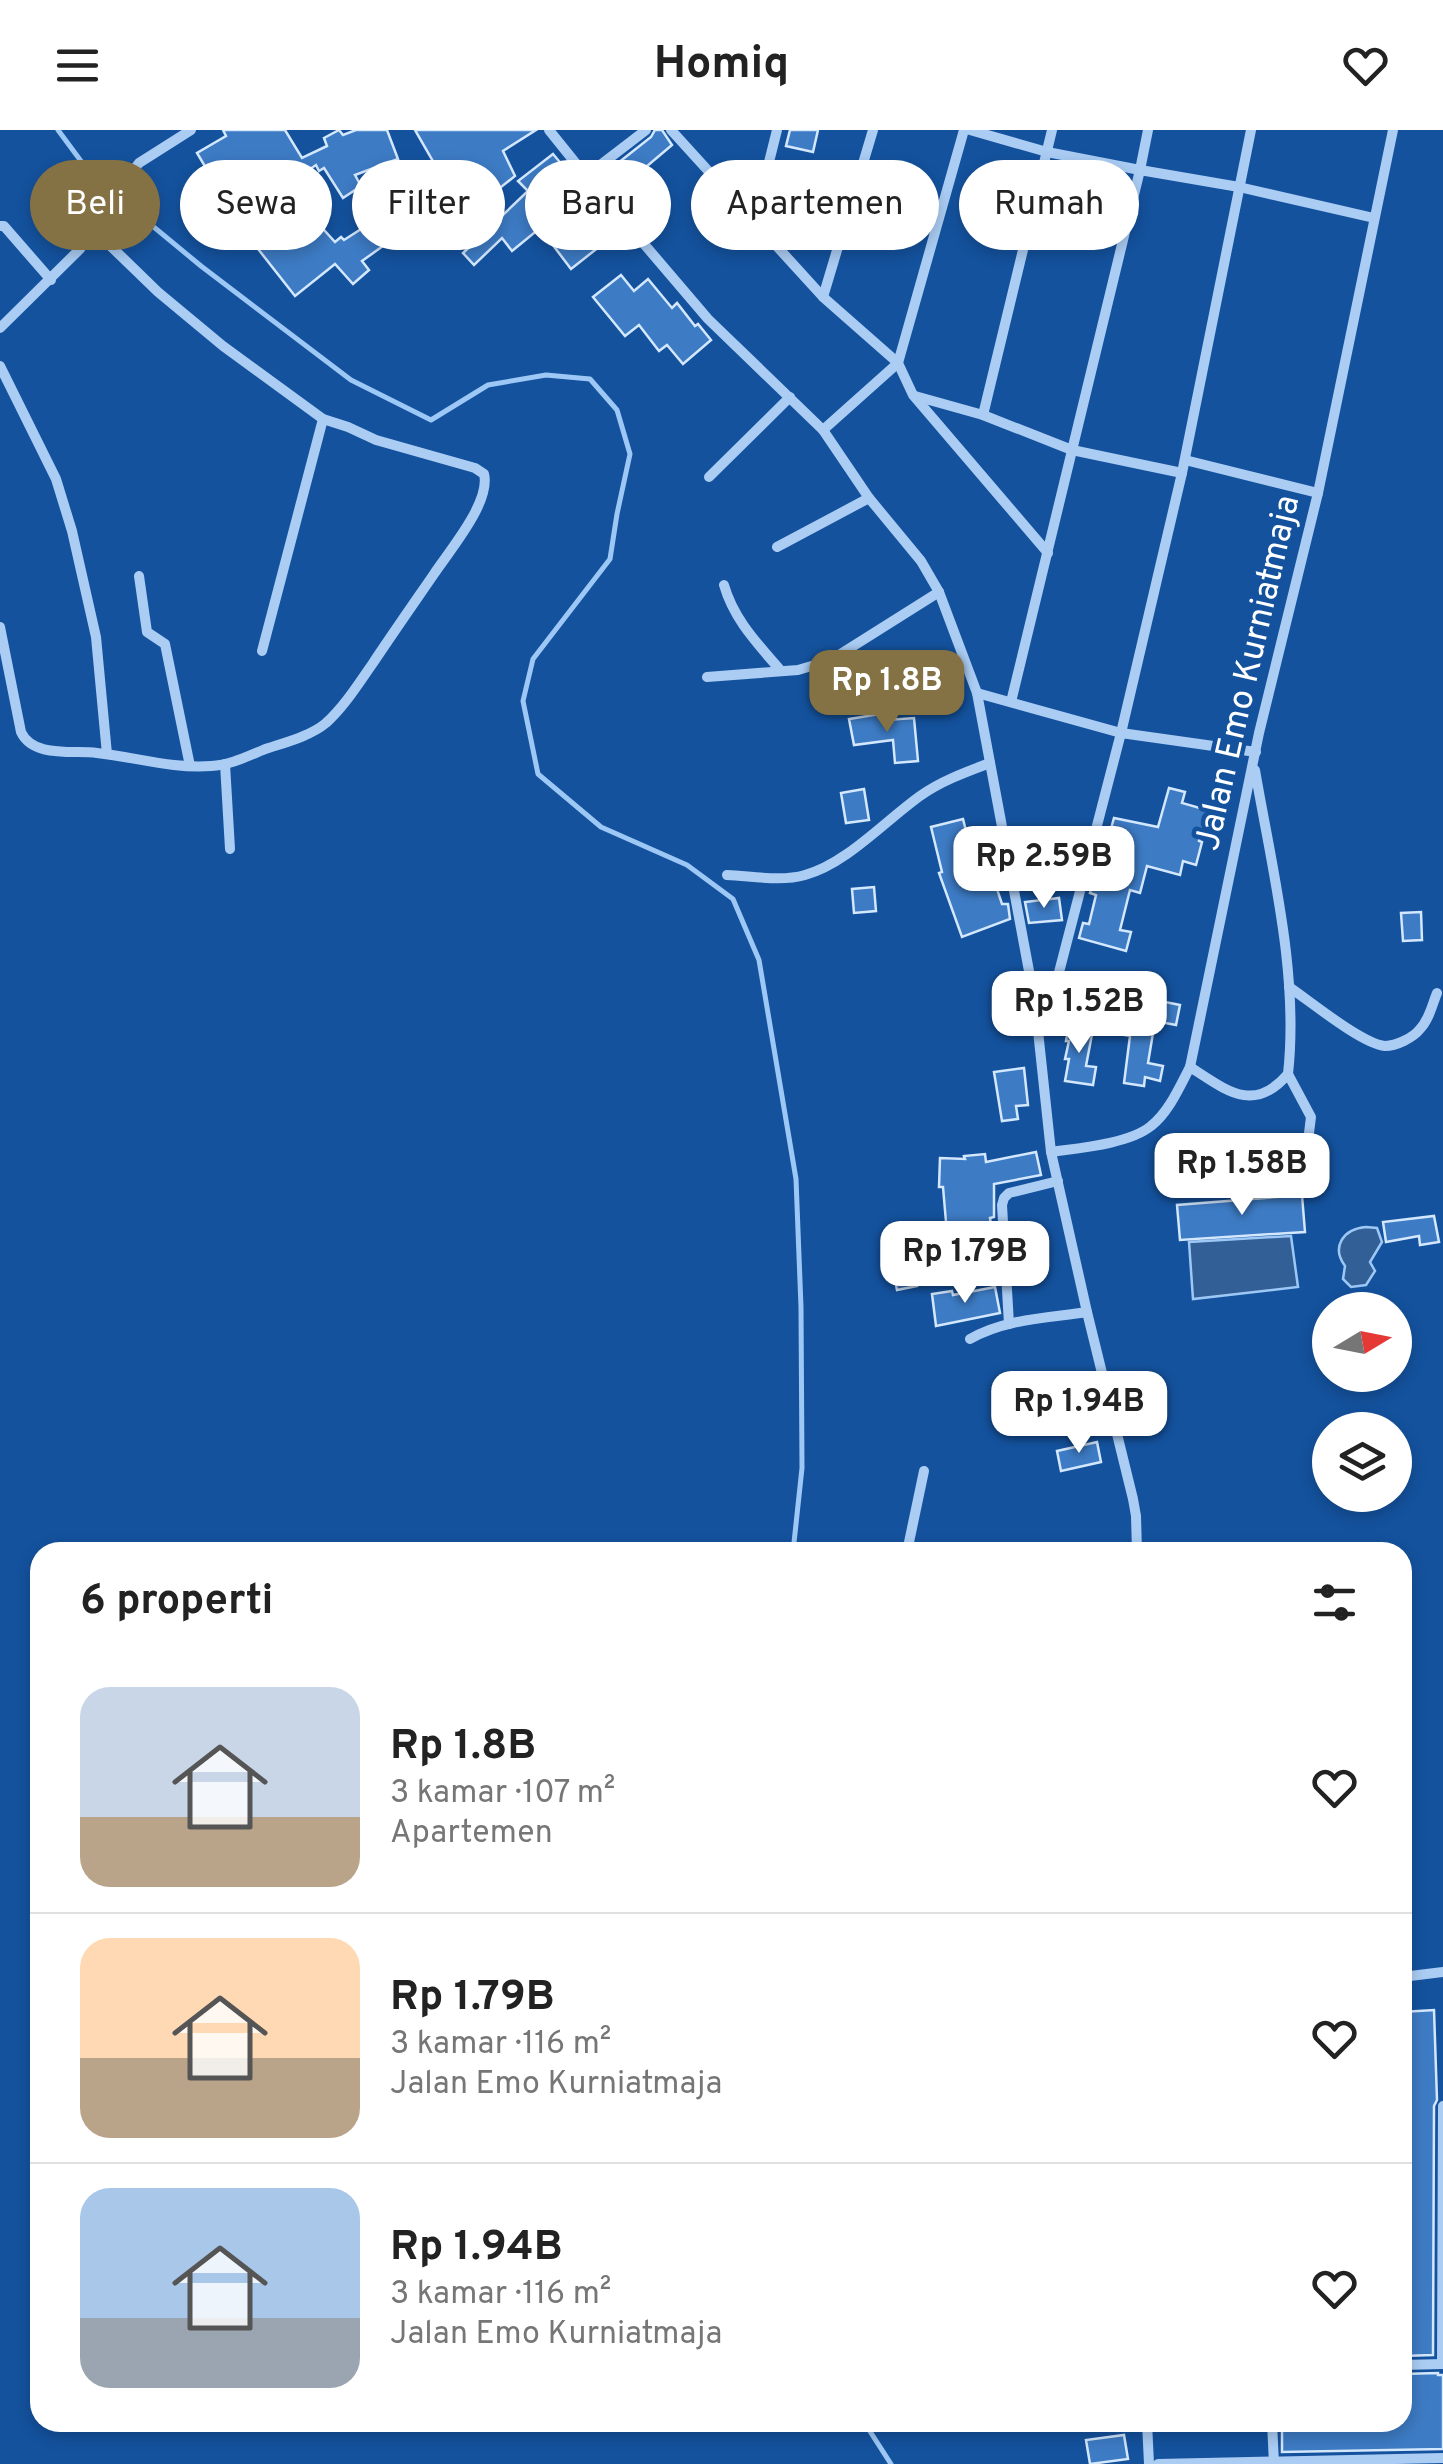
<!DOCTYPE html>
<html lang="id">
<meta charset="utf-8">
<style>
:root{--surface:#fff;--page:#f2f2f2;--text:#222;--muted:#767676;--line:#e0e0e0;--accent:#857244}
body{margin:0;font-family:Overpass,sans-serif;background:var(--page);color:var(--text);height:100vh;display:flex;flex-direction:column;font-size:38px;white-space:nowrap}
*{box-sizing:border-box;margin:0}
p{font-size:32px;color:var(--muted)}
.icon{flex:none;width:55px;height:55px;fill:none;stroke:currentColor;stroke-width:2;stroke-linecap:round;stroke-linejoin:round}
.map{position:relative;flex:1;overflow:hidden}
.panel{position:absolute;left:30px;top:1412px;width:1382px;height:890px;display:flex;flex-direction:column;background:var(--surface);border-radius:30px;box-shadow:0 5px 15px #0003}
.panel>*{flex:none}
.hud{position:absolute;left:30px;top:30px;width:1385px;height:90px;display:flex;gap:20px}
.needle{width:65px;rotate:80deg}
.fabs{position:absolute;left:1312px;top:1162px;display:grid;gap:20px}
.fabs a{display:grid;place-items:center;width:100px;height:100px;border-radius:50%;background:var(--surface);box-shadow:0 5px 15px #0003;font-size:50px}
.price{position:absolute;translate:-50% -85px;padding:0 22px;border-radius:20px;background:#fff;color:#222;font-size:32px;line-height:65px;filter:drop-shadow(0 2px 5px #0008)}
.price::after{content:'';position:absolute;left:50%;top:60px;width:30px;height:22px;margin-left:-15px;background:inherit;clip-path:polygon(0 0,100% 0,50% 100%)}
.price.on{background:var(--accent);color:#fff}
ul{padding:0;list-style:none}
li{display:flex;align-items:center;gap:30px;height:250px;padding:0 50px}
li+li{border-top:2px solid var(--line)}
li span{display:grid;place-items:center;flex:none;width:280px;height:200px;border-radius:30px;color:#555}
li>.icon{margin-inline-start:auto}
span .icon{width:120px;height:120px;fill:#fffc;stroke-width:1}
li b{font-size:42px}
h2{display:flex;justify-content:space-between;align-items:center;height:120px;padding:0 50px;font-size:42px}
.tag{padding:0 35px;border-radius:45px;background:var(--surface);box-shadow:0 5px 15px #0003;font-size:35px;line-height:90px}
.tag.on{background:var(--accent);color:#fff}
header{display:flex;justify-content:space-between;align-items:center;height:130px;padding:0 50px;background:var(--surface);font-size:45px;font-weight:700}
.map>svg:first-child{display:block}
.water{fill:#325f96;stroke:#9dc8f6;stroke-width:2.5}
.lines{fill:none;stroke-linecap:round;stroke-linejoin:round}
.stream{stroke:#9dc8f6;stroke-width:5}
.building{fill:#3d7bc4;stroke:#d3e7fd;stroke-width:2.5}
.minor{stroke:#abcdf4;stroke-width:10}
.labels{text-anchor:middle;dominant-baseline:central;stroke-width:9;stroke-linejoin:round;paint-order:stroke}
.street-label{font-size:35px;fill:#fff;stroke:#14529e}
</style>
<header><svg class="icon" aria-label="menu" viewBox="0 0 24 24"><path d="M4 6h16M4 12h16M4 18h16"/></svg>Homiq<svg class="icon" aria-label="heart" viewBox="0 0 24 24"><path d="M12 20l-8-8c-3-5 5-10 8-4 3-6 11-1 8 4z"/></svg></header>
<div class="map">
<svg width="1443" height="2334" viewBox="0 0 1443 2334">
<rect width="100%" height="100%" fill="#14529e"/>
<g class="water">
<path d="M1366,1097L1377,1098L1382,1112L1370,1132L1375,1141L1366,1155L1351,1157L1343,1149L1345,1136C1331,1117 1343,1099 1366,1097Z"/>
<polygon points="1291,1106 1298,1157 1193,1169 1189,1112"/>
</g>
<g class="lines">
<g class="stream">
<polyline points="58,0 92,46 201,136 351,250 431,290 488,255 546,245 590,249 617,280 630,324 617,384 610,429 533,529 523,571 538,644 601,697 687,735 733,769 759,830 796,1049 801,1177 802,1338 793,1422"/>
<polyline points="864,2292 891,2334"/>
</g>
</g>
<g class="building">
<polygon points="223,0 285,0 302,28 327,16 324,8 339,0 343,5 356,0 387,0 398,29 355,45 361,56 343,68 324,38 319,41 316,35 280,59 283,65 259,79 255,72 233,84 204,47 209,43 197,23 226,6"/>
<polygon points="415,0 536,0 503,21 515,46 428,115 416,99 423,94 407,73 442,47"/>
<polygon points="655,0 662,0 672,15 627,53 613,37 651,7"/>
<polygon points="790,0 818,0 813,22 786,16"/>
<polygon points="553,24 564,37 555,44 575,73 589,63 602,79 591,86 609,109 571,139 540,98 512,121 502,108 474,135 463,123 528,61 518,51"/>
<polygon points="315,90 335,112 341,107 344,110 369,94 383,116 362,131 369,140 353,154 335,134 295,166 251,110 265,96 285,118"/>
<polygon points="621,145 634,161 648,149 672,178 677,173 695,196 698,194 711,210 683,234 667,215 659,221 639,195 625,206 593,167"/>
<polygon points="886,583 887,590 914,588 918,631 895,633 893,610 854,615 849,589"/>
<polygon points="1169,658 1185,662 1182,673 1207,680 1199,711 1202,712 1196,735 1183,731 1180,745 1147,736 1140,763 1130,760 1120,800 1131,802 1126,821 1079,808 1083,793 1089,794 1096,765 1090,763 1100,726 1103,727 1114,688 1158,697"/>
<polygon points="864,659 869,690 846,693 841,663"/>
<polygon points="963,689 974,732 979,730 988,758 996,756 1002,774 1008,774 1010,789 962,807 939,743 942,742 931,697"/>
<polygon points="874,757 876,781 854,783 852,759"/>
<polygon points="1059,768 1062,790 1029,793 1025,772"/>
<polygon points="1421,782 1422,810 1403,811 1401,783"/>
<polygon points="1121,863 1180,875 1176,895 1155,891 1148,933 1163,936 1160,951 1145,947 1144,956 1124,953 1130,906 1113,903"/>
<polygon points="1069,894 1093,899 1086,936 1096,937 1093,955 1065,951 1069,929 1065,929 1069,911 1066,911"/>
<polygon points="1024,938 1028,975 1016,976 1018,989 1002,991 994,942"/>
<polygon points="1036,1022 1041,1045 994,1054 994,1087 990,1088 993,1107 954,1113 915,1114 914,1094 946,1092 943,1057 939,1057 940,1028 965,1029 964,1026 985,1024 986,1032"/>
<polygon points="1302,1065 1305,1102 1180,1110 1177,1075"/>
<polygon points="1434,1086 1439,1112 1420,1115 1419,1106 1386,1112 1383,1092"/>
<polygon points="911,1127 917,1156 897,1160 891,1131"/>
<polygon points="995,1157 1000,1183 936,1196 932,1164 952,1161 953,1165"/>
<polygon points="1097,1312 1101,1332 1061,1341 1057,1321"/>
<polygon points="1434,1880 1437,1970 1434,1976 1433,2225 1402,2226 1402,1882"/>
<polygon points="1438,2243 1438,2245 1443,2245 1443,2319 1282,2322 1282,2292 1402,2292 1402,2244"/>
<polygon points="1124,2305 1128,2329 1090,2334 1086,2310"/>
</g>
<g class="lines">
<g class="minor">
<polyline points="549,0 586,46 708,189 823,300 869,368 921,431 939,462 977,563 1035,873 1051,1022"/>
<polyline points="671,0 823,167 898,233 913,265 1048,423"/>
<polyline points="970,0 1047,22 1140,40 1239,57 1374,88"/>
<polyline points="586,46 646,0"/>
<polyline points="754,92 777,0"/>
<polyline points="0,96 4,96 51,150"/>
<polyline points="93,99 158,162 223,216 323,289 262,521"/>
<polyline points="823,167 873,0"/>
<polyline points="0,198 80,119 105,77 139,33 191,0"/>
<polyline points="0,236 56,349 72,401 96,507 107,624"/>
<polyline points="915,266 983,285 1072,320 1182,343"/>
<polyline points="983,285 1052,0"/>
<polyline points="823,300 898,233 964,0"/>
<polyline points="1185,330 1318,363"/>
<polyline points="709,347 790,267"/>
<polyline points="777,417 869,368"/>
<polyline points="139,446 147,502 165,514 190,636"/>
<path d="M724,455C734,490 758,514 781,541"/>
<path d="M0,497L21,602C33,628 73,620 97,623C135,627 173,639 211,636C230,635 246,627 263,620C283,613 309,607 326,593C344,577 359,553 373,533C393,503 414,473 434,444C450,420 491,372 484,344L475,338L376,310L348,297L323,289"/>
<polyline points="707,547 798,540 815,535 839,525 939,462"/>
<polyline points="977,563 1121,603 1256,622"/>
<polyline points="1011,572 1140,40 1148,0"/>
<polyline points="225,634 230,719"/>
<path d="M727,745C752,746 781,752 805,745C846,734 885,691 920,666C941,651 966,642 990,633"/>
<path d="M1289,857C1310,871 1362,914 1385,916C1396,916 1413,908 1420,899C1429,890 1432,875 1437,863"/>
<polyline points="1035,873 1049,861 1057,850 1121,603 1182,343 1251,0"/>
<path d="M1190,937C1225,959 1253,985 1288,944C1299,844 1272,739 1255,640"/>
<polyline points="1288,944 1311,987 1308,1011 1316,1022"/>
<polyline points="1009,1194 1002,1075 1004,1068 1009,1063 1058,1051"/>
<path d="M970,1209C1004,1189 1048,1188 1087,1182"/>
<polyline points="924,1341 908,1417 941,1422"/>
<path d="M1137,1422L1136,1386L1133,1369L1087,1182L1051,1022C1079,1018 1129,1014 1151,996C1169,982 1180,956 1190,937L1259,603L1318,363L1393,0"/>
<polyline points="1402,1847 1443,1842"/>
<polyline points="1442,2234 1443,1976"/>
<polyline points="1402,2235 1443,2234"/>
<polyline points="1147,2292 1149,2334"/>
<polyline points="1272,2292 1274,2334"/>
<polyline points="1158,2334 1443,2328"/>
</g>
</g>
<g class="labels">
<g class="street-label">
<text transform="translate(1249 543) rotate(-77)">Jalan Emo Kurniatmaja</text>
</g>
</g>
</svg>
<div class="fabs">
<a><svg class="needle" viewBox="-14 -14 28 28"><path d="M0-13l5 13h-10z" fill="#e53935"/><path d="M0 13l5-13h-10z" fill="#767676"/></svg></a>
<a><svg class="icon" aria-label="layers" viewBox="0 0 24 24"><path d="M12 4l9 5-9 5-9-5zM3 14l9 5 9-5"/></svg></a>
</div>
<b class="price on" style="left:887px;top:605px">Rp 1.8B</b>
<b class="price" style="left:1044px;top:781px">Rp 2.59B</b>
<b class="price" style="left:1079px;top:926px">Rp 1.52B</b>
<b class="price" style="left:1242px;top:1088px">Rp 1.58B</b>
<b class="price" style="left:965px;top:1176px">Rp 1.79B</b>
<b class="price" style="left:1079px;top:1326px">Rp 1.94B</b>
<div class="hud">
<a class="tag on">Beli</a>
<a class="tag">Sewa</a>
<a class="tag">Filter</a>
<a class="tag">Baru</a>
<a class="tag">Apartemen</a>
<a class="tag">Rumah</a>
</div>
<section class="panel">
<h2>6 properti<svg class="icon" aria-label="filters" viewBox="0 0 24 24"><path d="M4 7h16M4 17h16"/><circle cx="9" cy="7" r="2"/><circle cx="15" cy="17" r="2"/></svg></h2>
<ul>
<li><span style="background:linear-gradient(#c9d6e8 65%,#b9a48a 0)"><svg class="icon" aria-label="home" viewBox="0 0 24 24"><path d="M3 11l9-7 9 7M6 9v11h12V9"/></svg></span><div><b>Rp 1.8B</b><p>3 kamar · 107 m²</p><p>Apartemen</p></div><svg class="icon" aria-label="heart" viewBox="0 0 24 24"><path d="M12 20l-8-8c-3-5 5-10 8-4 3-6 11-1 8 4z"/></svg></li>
<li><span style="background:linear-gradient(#ffd9b3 60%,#b9a48a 0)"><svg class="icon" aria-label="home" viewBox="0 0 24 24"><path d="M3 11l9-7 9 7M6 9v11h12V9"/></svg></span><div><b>Rp 1.79B</b><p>3 kamar · 116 m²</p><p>Jalan Emo Kurniatmaja</p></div><svg class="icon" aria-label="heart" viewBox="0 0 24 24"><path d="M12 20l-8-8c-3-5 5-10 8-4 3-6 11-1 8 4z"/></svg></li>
<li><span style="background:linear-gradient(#a9c7e8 65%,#9aa5b1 0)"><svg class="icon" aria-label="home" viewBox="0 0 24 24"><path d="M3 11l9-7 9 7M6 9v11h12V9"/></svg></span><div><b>Rp 1.94B</b><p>3 kamar · 116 m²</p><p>Jalan Emo Kurniatmaja</p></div><svg class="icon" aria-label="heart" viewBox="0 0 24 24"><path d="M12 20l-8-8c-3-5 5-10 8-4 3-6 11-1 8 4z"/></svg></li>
</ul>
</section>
</div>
